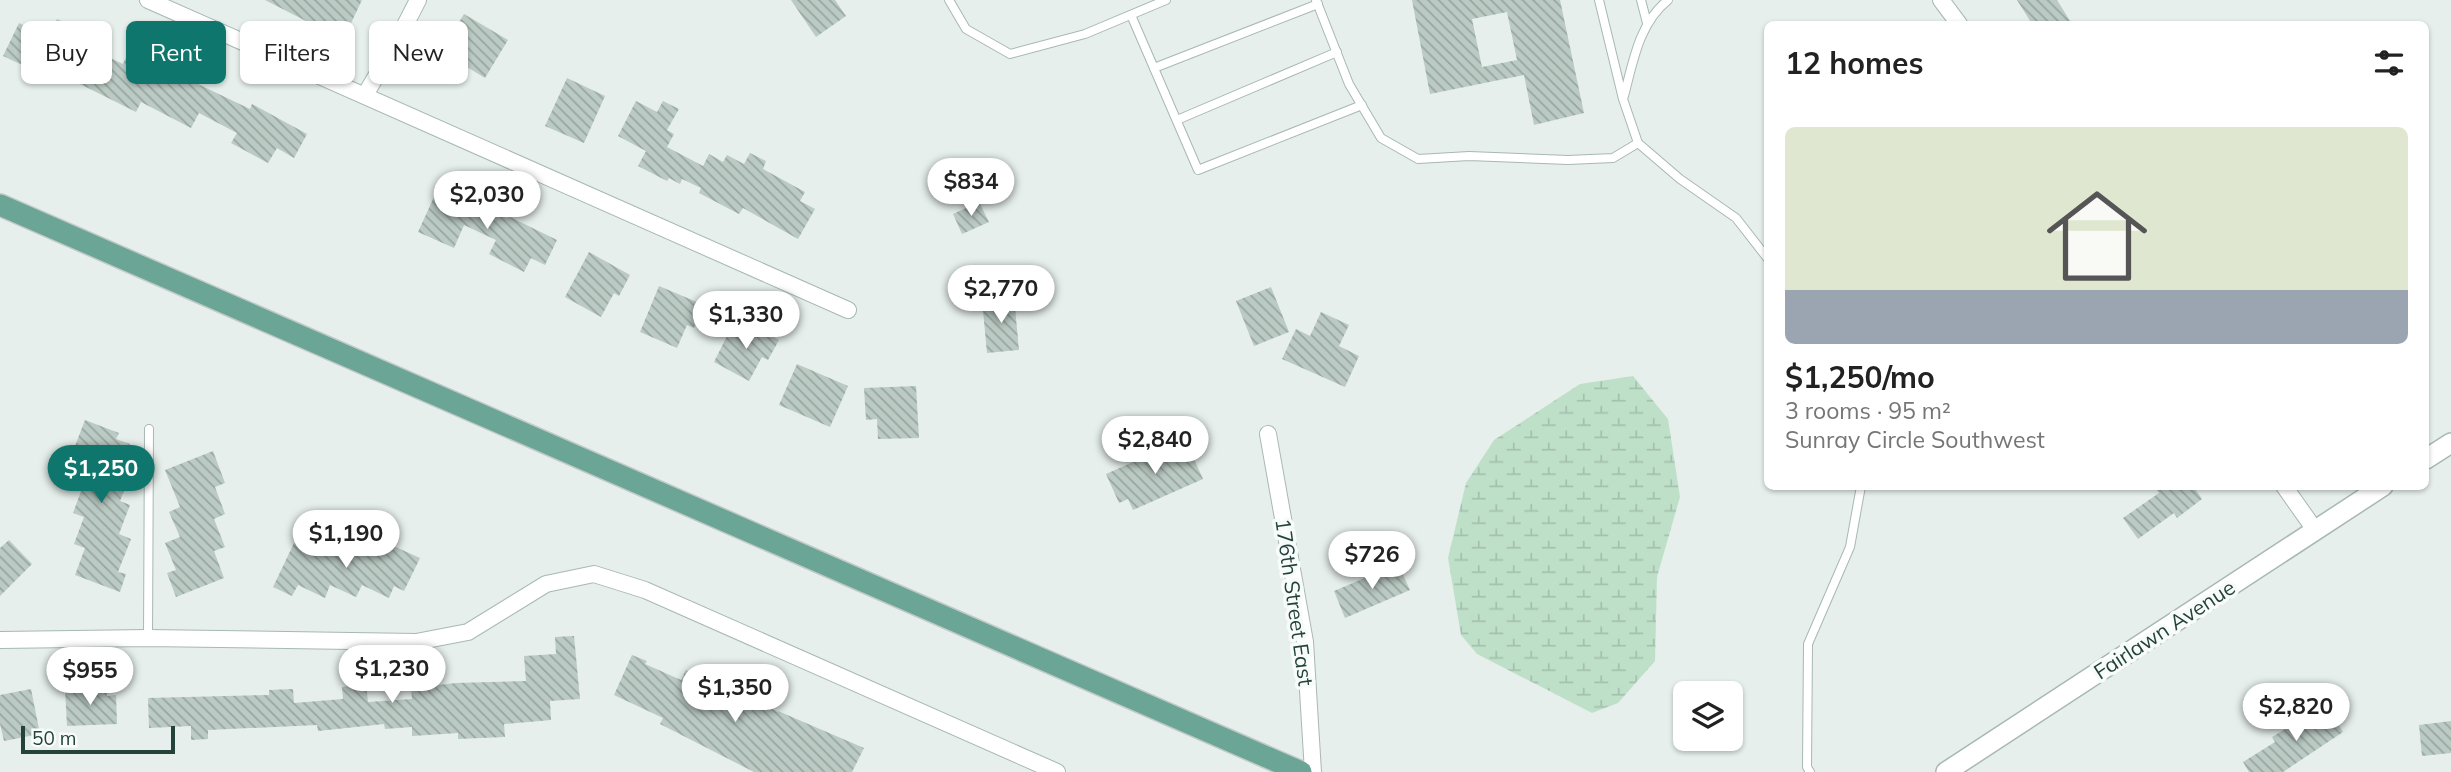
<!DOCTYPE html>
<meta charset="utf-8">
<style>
:root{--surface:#fff;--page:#f6f6f6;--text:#222;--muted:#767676;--accent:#0f766e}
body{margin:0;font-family:Mulish,sans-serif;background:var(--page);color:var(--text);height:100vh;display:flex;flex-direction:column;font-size:26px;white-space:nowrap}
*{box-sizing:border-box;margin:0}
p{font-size:23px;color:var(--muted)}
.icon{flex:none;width:38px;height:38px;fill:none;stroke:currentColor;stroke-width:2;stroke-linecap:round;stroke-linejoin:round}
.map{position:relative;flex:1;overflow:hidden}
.details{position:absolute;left:1764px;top:21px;width:665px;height:469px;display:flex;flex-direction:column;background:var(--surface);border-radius:10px;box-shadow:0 2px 5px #0004}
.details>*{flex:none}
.hud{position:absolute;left:21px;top:21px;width:665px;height:63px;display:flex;gap:14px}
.tools{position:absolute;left:1673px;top:681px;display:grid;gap:14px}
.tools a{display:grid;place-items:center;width:70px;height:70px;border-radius:10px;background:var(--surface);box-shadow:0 2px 5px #0004;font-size:35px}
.scale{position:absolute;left:21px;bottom:18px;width:154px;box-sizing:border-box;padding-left:7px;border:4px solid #24423a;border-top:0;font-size:19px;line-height:24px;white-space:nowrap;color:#24423a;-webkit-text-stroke:5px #f7fbf9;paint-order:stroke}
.price{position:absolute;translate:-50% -60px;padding:0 16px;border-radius:24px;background:#fff;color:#222;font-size:23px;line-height:46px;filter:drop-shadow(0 2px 4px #0008)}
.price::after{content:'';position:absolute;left:50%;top:42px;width:21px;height:16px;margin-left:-10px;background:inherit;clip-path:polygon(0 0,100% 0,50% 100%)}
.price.selected{background:var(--accent);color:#fff}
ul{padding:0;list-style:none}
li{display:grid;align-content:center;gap:14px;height:371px;padding:0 21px}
li span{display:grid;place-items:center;height:217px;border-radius:10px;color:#555}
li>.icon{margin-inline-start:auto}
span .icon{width:126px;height:126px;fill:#fffc;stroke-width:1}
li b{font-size:30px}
h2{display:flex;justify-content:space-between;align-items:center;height:84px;padding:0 21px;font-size:30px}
.chip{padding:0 24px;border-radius:10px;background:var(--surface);box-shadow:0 2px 5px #0004;font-size:24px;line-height:63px}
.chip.selected{background:var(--accent);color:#fff}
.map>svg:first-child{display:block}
.wetland{fill:url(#wetland-marsh)}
.building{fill:url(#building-back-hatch);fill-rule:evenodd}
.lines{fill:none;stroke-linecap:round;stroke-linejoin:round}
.service-casing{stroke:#a8b8b2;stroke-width:10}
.minor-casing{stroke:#a8b8b2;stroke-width:18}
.tertiary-casing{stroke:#a8b8b2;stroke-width:22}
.primary-casing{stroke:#c2cac8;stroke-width:24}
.service{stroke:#fff;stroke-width:8}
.minor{stroke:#fff;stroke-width:16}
.tertiary{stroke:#fff;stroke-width:19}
.primary{stroke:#6aa596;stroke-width:21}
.labels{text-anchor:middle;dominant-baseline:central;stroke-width:7;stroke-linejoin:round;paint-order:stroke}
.street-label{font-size:21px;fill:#24423a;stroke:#f7fbf9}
</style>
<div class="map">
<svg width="2451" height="772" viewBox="0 0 2451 772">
<defs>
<pattern id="wetland-marsh" width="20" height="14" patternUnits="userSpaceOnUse" patternTransform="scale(1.75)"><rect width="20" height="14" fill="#bfe0c8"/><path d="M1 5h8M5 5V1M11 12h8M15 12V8" fill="none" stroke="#a4c1ad"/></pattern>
<pattern id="building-back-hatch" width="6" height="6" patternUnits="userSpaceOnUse" patternTransform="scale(1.75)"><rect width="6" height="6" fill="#bbcac4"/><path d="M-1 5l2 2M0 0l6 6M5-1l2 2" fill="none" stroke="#98a6a0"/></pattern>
</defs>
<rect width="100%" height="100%" fill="#e6efeb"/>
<polygon class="wetland" points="1633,376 1668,419 1680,497 1657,577 1655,661 1618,703 1592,713 1477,654 1461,635 1448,558 1466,483 1494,440 1580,384"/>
<g class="building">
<polygon points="265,0 362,0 343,40"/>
<polygon points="791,0 835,0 846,16 816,37"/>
<path d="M1412,0H1560L1584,113L1534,125L1524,75L1430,94ZM1507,12L1517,60L1482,67L1472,19Z"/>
<polygon points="2017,0 2057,0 2072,24 2032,24"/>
<polygon points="464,14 508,40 485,78 454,59 459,52 446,44"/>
<polygon points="57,19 86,33 81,44 123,64 129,51 250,109 252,104 307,134 294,158 277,148 268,163 231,143 237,133 199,113 191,128 141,102 136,112 58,73 54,80 3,56 19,23 48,37"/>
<polygon points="567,78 605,96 584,143 545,126"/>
<polygon points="636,101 657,112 663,101 679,109 667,130 674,134 667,147 703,166 709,154 723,162 727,155 744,164 750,153 766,161 763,169 805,192 800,201 815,209 798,239 743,208 739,214 699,193 701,188 682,179 680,184 669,178 667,181 638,166 646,151 618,136"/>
<polygon points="451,193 507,218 508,216 557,240 545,265 531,258 524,272 489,254 496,240 464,225 454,248 418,232 434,197 447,202"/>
<polygon points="979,202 989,222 962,234 953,214"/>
<polygon points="589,252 630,275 619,296 614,293 601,317 565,297"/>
<polygon points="659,286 704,305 694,328 687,325 677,348 640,332"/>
<polygon points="1271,287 1289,332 1254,346 1236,301"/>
<polygon points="1014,297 1019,350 987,353 982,300"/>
<polygon points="1321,312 1349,325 1339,346 1359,356 1345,387 1282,359 1296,329 1310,336"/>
<polygon points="748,323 779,340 768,360 762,357 749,381 714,362 731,328 742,334"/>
<polygon points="797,364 848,386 830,427 779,405"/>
<polygon points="916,386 919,438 878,439 877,419 866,420 864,388"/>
<polygon points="85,420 119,433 116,439 130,444 120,473 130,476 120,501 130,505 119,534 131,539 118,572 126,574 120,592 75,575 85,548 74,544 84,517 73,513 84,483 70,478 82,448 75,446"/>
<polygon points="1185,439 1203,479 1133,510 1128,499 1119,503 1106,474"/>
<polygon points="213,451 225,483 215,487 225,514 214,519 225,547 214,551 224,578 176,597 167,573 176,570 165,543 180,537 169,512 180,507 165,470"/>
<polygon points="2154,486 2193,486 2202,499 2177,518 2174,513 2138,539 2123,518 2159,493"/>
<polygon points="9,540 32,564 0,596 0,548"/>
<polygon points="325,542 351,555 356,542 384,555 389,544 420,558 404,591 394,586 389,598 362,585 356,597 330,585 325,598 298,585 292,596 273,587 294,543 319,555"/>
<polygon points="1398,564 1410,590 1345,618 1334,591"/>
<polygon points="574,636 580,699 550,701 551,720 504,724 505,737 458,739 458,733 412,736 412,727 385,729 384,724 318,731 317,725 208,730 208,739 191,740 191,726 149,728 148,698 269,695 269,690 293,689 294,703 343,699 342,687 366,684 368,702 412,699 411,688 456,683 526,681 524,656 556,654 555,637"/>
<polygon points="632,655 647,661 645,664 681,680 686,670 714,684 715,681 778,712 778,711 864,748 852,772 754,772 660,724 663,718 614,695"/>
<polygon points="106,687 107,696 116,695 117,724 67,726 65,688"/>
<polygon points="31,689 40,734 4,741 0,724 0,695"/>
<polygon points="2326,704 2343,732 2283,772 2249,772 2243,762 2275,742 2272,737"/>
<polygon points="2451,721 2451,753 2422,756 2419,725"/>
</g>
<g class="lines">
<g class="service-casing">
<g id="service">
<polyline points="949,0 966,29 1010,54 1085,34 1166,0"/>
<polyline points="1316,0 1349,84 1381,138 1418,159 1469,156 1568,160 1613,158 1638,143"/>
<polyline points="1599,0 1623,99 1638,143 1680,179 1736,218 1768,259"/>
<polyline points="1641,0 1647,23"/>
<polyline points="1131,15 1198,170 1362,105"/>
<polyline points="1154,68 1318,4"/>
<path d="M1624,96C1633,62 1639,23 1668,0"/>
<polyline points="1177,120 1337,52"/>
<polyline points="148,638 149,429"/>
<polyline points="1810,772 1807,767 1808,644 1850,547 1861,486"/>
</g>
</g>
<g class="minor-casing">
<g id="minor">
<polyline points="148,0 848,310"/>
<polyline points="1941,0 1959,24"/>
<polyline points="365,95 398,39 418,0"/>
<polyline points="1268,434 1305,642 1313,772"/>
<polyline points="2284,486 2315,530"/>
<polyline points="0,640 148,638 416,642 468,632 546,584 594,574 645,590 1057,772"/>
</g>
</g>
<g class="tertiary-casing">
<g id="tertiary">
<polyline points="2426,459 2451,443"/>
<polyline points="1946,772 2383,486"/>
</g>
</g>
<g class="primary-casing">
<polyline id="primary" points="0,205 1301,772"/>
</g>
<use href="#service" class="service"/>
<use href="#minor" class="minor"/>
<use href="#tertiary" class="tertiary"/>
<use href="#primary" class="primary"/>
</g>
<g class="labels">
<g class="street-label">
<text transform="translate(1295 602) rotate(82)">176th Street East</text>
<text transform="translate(2164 629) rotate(-33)">Fairlawn Avenue</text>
</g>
</g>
</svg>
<div class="tools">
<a><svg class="icon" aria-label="layers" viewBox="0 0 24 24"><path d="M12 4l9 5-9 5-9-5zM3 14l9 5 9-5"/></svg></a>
</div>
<div class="scale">50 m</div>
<b class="price" style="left:971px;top:218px">$834</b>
<b class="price" style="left:487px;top:231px">$2,030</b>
<b class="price" style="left:1001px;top:325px">$2,770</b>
<b class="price" style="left:746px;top:351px">$1,330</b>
<b class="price" style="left:1155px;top:476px">$2,840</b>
<b class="price selected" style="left:101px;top:505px">$1,250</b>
<b class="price" style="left:346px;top:570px">$1,190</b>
<b class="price" style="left:1372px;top:591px">$726</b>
<b class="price" style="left:392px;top:705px">$1,230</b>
<b class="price" style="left:90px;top:707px">$955</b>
<b class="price" style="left:735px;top:724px">$1,350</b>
<b class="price" style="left:2296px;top:743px">$2,820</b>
<div class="hud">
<a class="chip">Buy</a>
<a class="chip selected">Rent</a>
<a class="chip">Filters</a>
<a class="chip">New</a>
</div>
<section class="details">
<h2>12 homes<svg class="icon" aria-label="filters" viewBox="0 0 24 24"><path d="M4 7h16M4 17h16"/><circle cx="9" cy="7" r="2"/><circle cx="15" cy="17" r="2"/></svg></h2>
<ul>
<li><span style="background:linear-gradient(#dfe7d0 75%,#9aa5b1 0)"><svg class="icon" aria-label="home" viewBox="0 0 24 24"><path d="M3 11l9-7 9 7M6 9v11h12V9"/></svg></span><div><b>$1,250/mo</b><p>3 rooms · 95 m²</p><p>Sunray Circle Southwest</p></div></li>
</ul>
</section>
</div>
